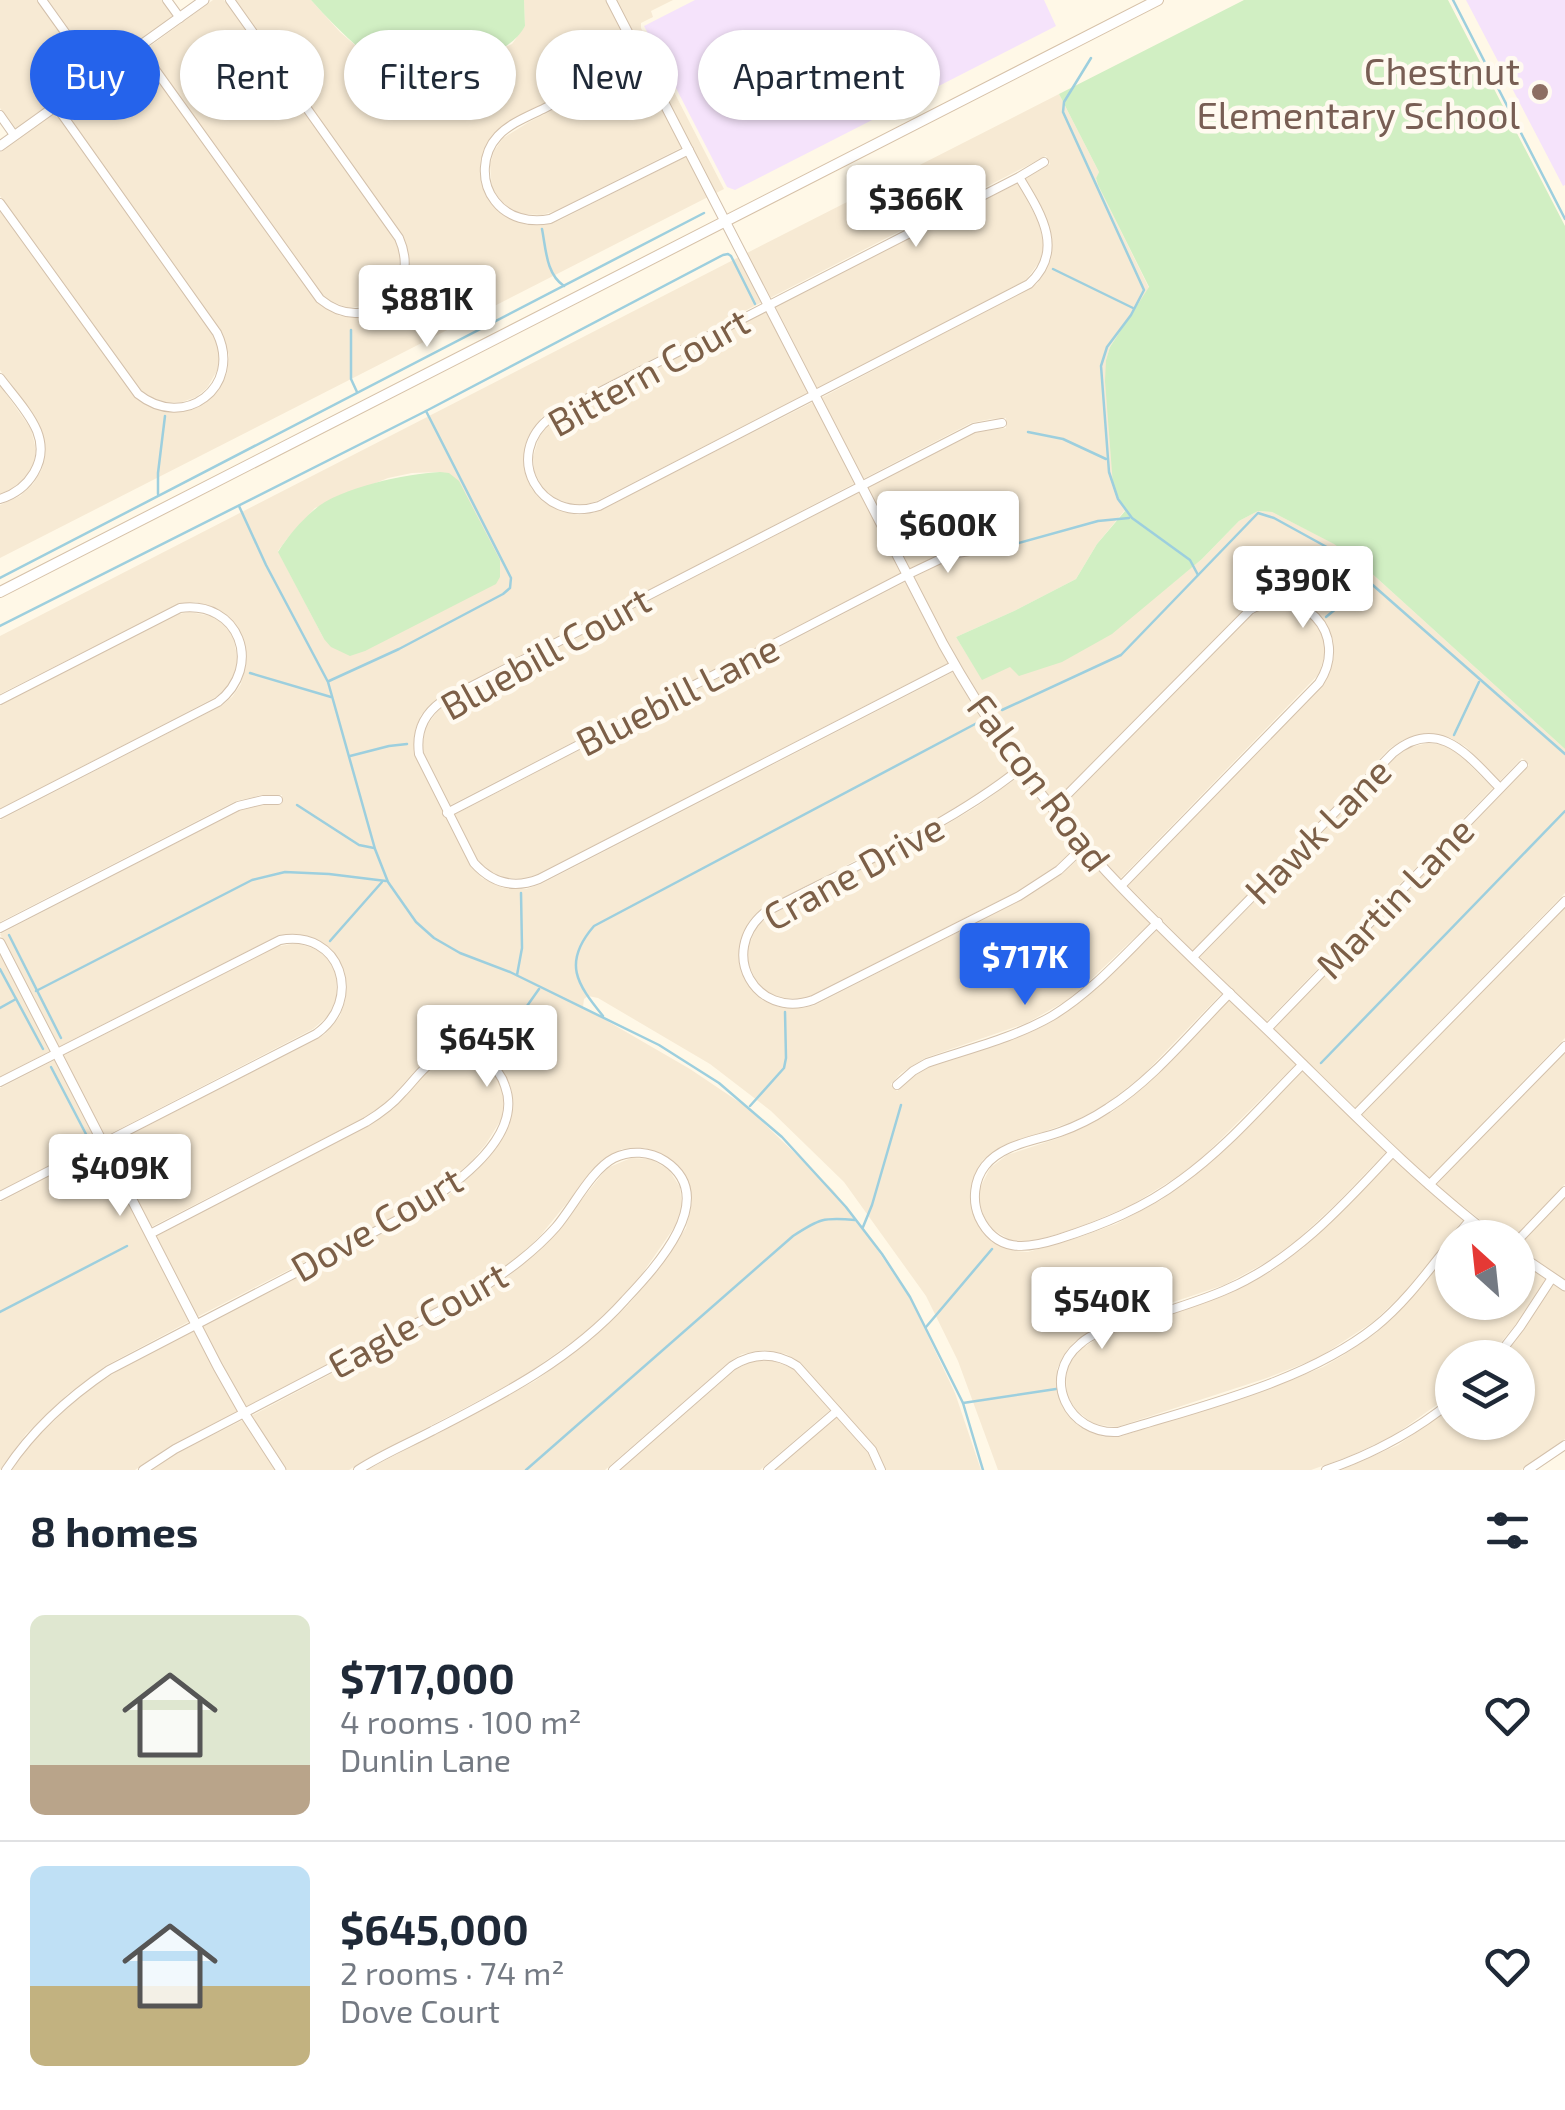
<!DOCTYPE html>
<meta charset="utf-8">
<style>
:root{--surface:#fff;--page:#f6f6f7;--text:#1f2937;--muted:#747a83;--line:#e0e1e3;--accent:#2563eb}
body{margin:0;font-family:"Exo 2",sans-serif;background:var(--page);color:var(--text);height:100vh;display:flex;flex-direction:column;font-size:38px;white-space:nowrap}
*{box-sizing:border-box;margin:0}
p{font-size:32px;color:var(--muted)}
.icon{flex:none;width:55px;height:55px;fill:none;stroke:currentColor;stroke-width:2;stroke-linecap:round;stroke-linejoin:round}
.map{position:relative;height:1470px;overflow:hidden}
.panel{display:flex;flex-direction:column;background:var(--surface);flex:1}
.panel>*{flex:none}
.guide{position:absolute;left:30px;top:30px;width:1000px;height:90px;display:flex;gap:20px}
.needle{width:65px;rotate:333deg}
.buttons{position:absolute;left:1435px;top:1220px;display:grid;gap:20px}
.buttons a{display:grid;place-items:center;width:100px;height:100px;border-radius:50%;background:var(--surface);box-shadow:0 2px 8px #0004;font-size:50px}
.price{position:absolute;translate:-50% -85px;padding:0 22px;border-radius:10px;background:#fff;color:#222;font-size:32px;line-height:65px;filter:drop-shadow(0 2px 5px #0008)}
.price::after{content:'';position:absolute;left:50%;top:60px;width:30px;height:22px;margin-left:-15px;background:inherit;clip-path:polygon(0 0,100% 0,50% 100%)}
.price.active{background:var(--accent);color:#fff}
ul{padding:0;list-style:none}
li{display:flex;align-items:center;gap:30px;height:250px;padding:0 30px}
li+li{border-top:2px solid var(--line)}
li span{display:grid;place-items:center;flex:none;width:280px;height:200px;border-radius:15px;color:#555}
li>.icon{margin-inline-start:auto}
span .icon{width:120px;height:120px;fill:#fffc;stroke-width:1}
li b{font-size:42px}
h2{display:flex;justify-content:space-between;align-items:center;height:120px;padding:0 30px;font-size:42px}
.tag{padding:0 35px;border-radius:45px;background:var(--surface);box-shadow:0 2px 8px #0004;font-size:35px;line-height:90px}
.tag.active{background:var(--accent);color:#fff}
.map>svg:first-child{display:block}
.residential{fill:#f7ead4;fill-rule:evenodd}
.education{fill:#f5e3fb}
.green{fill:#d1efc3}
.lines{fill:none;stroke-linecap:round;stroke-linejoin:round}
.stream{stroke:#9dcfde;stroke-width:2.5}
.minor-casing{stroke:#d3c0ab;stroke-width:10}
.tertiary-casing{stroke:#d3c0ab;stroke-width:11}
.secondary-casing{stroke:#d6c1a8;stroke-width:12}
.minor{stroke:#fff;stroke-width:8}
.tertiary{stroke:#fff;stroke-width:9}
.secondary{stroke:#fff;stroke-width:10}
.education-dot{fill:#8d6e63;stroke:#fffaf0;stroke-width:4}
.labels{text-anchor:middle;dominant-baseline:central;stroke-width:9;stroke-linejoin:round;paint-order:stroke}
.education-label{font-size:38px;fill:#785e54;stroke:#fffaf0;text-anchor:end}
.street-label{font-size:38px;fill:#7c5f47;stroke:#fffaf0}
</style>
<div class="map">
<svg width="1565" height="1470" viewBox="0 0 1565 1470">
<rect width="100%" height="100%" fill="#fff8e7"/>
<g class="residential">
<polygon points="0,0 37,0 90,75 15,129 0,108"/>
<polygon points="48,0 162,0 173,16 98,70"/>
<polygon points="213,0 224,0 395,240 400,254 399,276 392,289 376,304 348,308 328,300 318,290 146,49"/>
<polygon points="235,0 311,0 340,32 385,71 395,75 434,77 458,69 512,44 525,26 524,0 606,0 636,57 524,113 497,130 486,145 481,163 481,182 488,199 499,212 513,220 528,225 544,225 560,220 687,156 708,197 0,558 0,505 20,496 33,484 42,469 45,452 39,426 0,370 0,211 130,390 142,402 167,412 192,410 214,396 227,373 229,355 221,331 62,108 139,54 317,302 340,316 365,317 388,308 404,288 410,262 403,236"/>
<polygon points="616,0 673,0 651,11 653,17 641,23 641,28 724,189 716,193"/>
<polygon points="640,66 683,147 555,211 542,215 522,214 510,209 500,200 492,188 490,165 494,151 503,138 529,122"/>
<polygon points="1059,94 1099,172 1096,178 1098,185 1149,288 1110,347 1106,360 1120,503 1125,510 1097,544 1076,579 1014,611 956,637 982,679 1148,603 1202,559 1239,521 1258,511 1272,512 1335,544 1357,560 1565,749 1565,893 1355,1108 1273,1029 1529,765 1522,758 1499,782 1466,747 1451,738 1427,733 1403,740 1389,749 1193,951 1128,886 1322,686 1330,672 1334,656 1332,639 1326,623 1315,610 1294,599 1270,597 1247,606 1053,802 1024,765 984,705 947,642 913,578 953,558 987,553 986,544 954,548 909,569 867,488 976,432 1006,428 1006,418 991,419 971,423 863,479 821,398 1037,284 1045,272 1051,259 1052,238 1046,218 1025,179 1050,164 1046,156 770,298 747,253"/>
<polygon points="55,113 214,335 220,355 218,369 207,388 196,397 182,402 167,403 153,398 141,390 0,196 0,152"/>
<polygon points="1018,183 1038,221 1044,244 1040,261 1026,280 817,389 774,307"/>
<path d="M739,257L762,302L542,417L527,439L524,455L525,472L531,488L542,501L556,509L578,515L594,513L813,402L855,483L432,703L421,715L415,730V755L471,866L482,878L503,888L526,889L541,884L953,672L1015,767L971,799L939,817L762,909L749,922L739,946V964L746,982L762,1000L779,1007L803,1008L815,1005L1021,900L1062,874L1084,853L1151,922L1081,989L1064,1002L1027,1023L925,1058L901,1073L891,1084L897,1091L916,1075L929,1067L1031,1032L1051,1022L1087,997L1158,929L1223,992L1142,1076L1106,1104L1077,1120L1003,1146L983,1160L971,1185V1205L975,1218L981,1229L996,1243L1015,1251L1028,1252L1080,1237L1116,1224L1161,1200L1209,1164L1303,1071L1386,1152L1337,1203L1297,1240L1267,1262L1224,1285L1096,1328L1075,1341L1067,1350L1057,1369L1059,1398L1073,1421L1084,1429L1104,1437H1119L1268,1389L1323,1367L1342,1356L1376,1333L1395,1316L1452,1249V1302H1518V1260L1546,1279L1516,1324L1489,1357L1452,1358V1394L1393,1436L1350,1456L1311,1470H998L958,1361L926,1296L844,1182L771,1111L710,1064L598,998L588,996L584,999L583,1007L690,1069L748,1108L833,1190L866,1233L911,1300L955,1393L981,1470H885L875,1447L799,1362L786,1354L764,1350L742,1354L729,1362L605,1470H367L535,1381L592,1339L627,1306L649,1281L686,1228L692,1202L689,1185L680,1169L667,1157L645,1148L622,1149L602,1160L540,1236L521,1254L478,1286L246,1407L222,1364L202,1326L405,1222L447,1196L478,1169L502,1137L512,1116V1091L502,1070L487,1057L465,1050L440,1052L421,1064L387,1102L364,1118L151,1227L109,1146L325,1034L340,1016L345,1001L347,986L344,970L335,954L314,938L297,934L279,935L58,1047L0,934L240,810L264,804H282V795H262L236,801L0,922V820L221,706L232,697L241,684L247,655L240,632L222,612L196,602L179,604L0,694V636ZM440,472L324,639L278,551L290,535L315,508L388,478L412,473Z"/>
<polygon points="767,311 809,393 597,501 584,505 571,504 552,497 543,489 534,471 533,457 539,437 548,425"/>
<polygon points="0,385 31,429 36,450 33,465 26,478 14,488 0,494"/>
<polygon points="859,492 901,573 449,806 425,760 422,747 426,727 438,710"/>
<polygon points="905,582 948,663 537,875 524,879 504,878 492,874 478,861 454,815"/>
<polygon points="1279,606 1299,610 1310,618 1319,628 1324,641 1325,654 1319,674 1120,879 1059,810 1247,619 1258,611"/>
<polygon points="189,612 211,616 223,624 233,636 238,661 232,679 225,689 216,697 0,809 0,705 174,615"/>
<polygon points="1428,743 1442,745 1455,750 1493,788 1266,1022 1200,957 1396,757 1407,748"/>
<polygon points="1021,775 1078,846 1057,866 1016,892 811,996 801,999 780,998 770,994 757,983 748,963 748,948 756,928 767,917 944,826 976,807"/>
<polygon points="1565,907 1565,1038 1428,1179 1362,1115"/>
<polygon points="297,943 318,950 329,960 336,972 337,998 328,1016 313,1029 104,1137 63,1056 275,947"/>
<polygon points="0,953 50,1051 0,1077"/>
<polygon points="1230,999 1296,1064 1203,1157 1180,1175 1130,1206 1077,1228 1041,1239 1021,1242 1010,1240 992,1229 983,1215 979,1199 980,1188 990,1168 1007,1155 1059,1138 1112,1112 1148,1083"/>
<polygon points="1565,1052 1565,1184 1513,1238 1502,1237 1436,1185"/>
<polygon points="454,1059 474,1062 491,1071 500,1083 504,1098 502,1118 486,1144 471,1162 441,1187 400,1213 197,1317 156,1236 368,1126 393,1109 427,1072 444,1061"/>
<polygon points="55,1060 97,1141 0,1191 0,1088"/>
<polygon points="101,1150 190,1321 107,1365 69,1393 26,1434 0,1470 0,1202"/>
<polygon points="631,1158 651,1159 669,1170 680,1187 682,1208 678,1222 642,1274 621,1298 586,1332 520,1379 365,1460 349,1470 287,1470 251,1416 483,1294 505,1279 547,1243 607,1168"/>
<polygon points="1393,1159 1463,1220 1403,1294 1373,1322 1318,1358 1264,1379 1117,1427 1093,1424 1075,1409 1067,1395 1066,1377 1069,1364 1081,1349 1100,1337 1228,1294 1272,1271 1303,1248 1344,1210"/>
<polygon points="1565,1198 1565,1280 1518,1247"/>
<polygon points="1554,1284 1565,1291 1565,1439 1521,1470 1341,1470 1398,1445 1452,1407 1452,1422 1518,1422 1518,1358 1502,1357"/>
<polygon points="194,1330 238,1411 173,1445 135,1470 12,1470 33,1441 75,1401 93,1387 131,1362"/>
<polygon points="771,1360 794,1369 830,1410 760,1470 620,1470 735,1370 752,1361"/>
<polygon points="836,1417 868,1453 876,1470 775,1470"/>
<polygon points="243,1420 276,1470 151,1470 177,1453"/>
</g>
<g class="education">
<polygon points="695,0 1044,0 1056,26 735,190 727,187 644,26"/>
<polygon points="1466,0 1565,0 1565,185 1563,186"/>
</g>
<g class="green">
<path d="M311,0H524L525,26C514,46 495,52 475,61C426,84 402,88 361,50C343,34 327,18 311,0Z"/>
<polygon points="1244,0 1448,0 1565,226 1565,749 1357,560 1334,544 1272,512 1258,511 1239,521 1202,559 1112,634 1062,662 1019,676 1010,667 982,680 956,637 1014,611 1076,579 1097,544 1125,511 1113,485 1105,381 1106,360 1110,347 1149,287 1098,185 1096,178 1099,172 1059,94"/>
<path d="M440,472L449,473L459,481L500,560V577L496,584L365,651L350,656L331,647L324,639L278,552C288,536 300,522 314,510C340,487 406,474 440,472Z"/>
</g>
<g class="lines">
<g class="stream">
<polyline points="1453,0 1565,219"/>
<polyline points="1091,58 1064,102 1063,112 1144,290 1131,315 1107,347 1101,366 1109,472 1118,499 1132,518 1190,560 1198,575"/>
<path d="M542,229C546,249 546,274 564,286"/>
<polyline points="1053,269 1133,308"/>
<polyline points="351,330 351,379 357,392"/>
<polyline points="1028,432 1063,439 1106,459"/>
<polyline points="158,494 158,473 165,416"/>
<polyline points="239,506 266,565 328,682 375,849 388,882 416,922 434,938 460,953 510,972 659,1045 719,1083 782,1137 846,1207 882,1254 910,1297 963,1403 983,1470"/>
<polyline points="1004,547 1098,521 1129,518"/>
<polyline points="0,578 704,213"/>
<polyline points="1326,617 1367,583"/>
<polyline points="0,626 426,411 723,255 728,254 731,256 755,304"/>
<polyline points="250,673 331,697"/>
<polyline points="329,681 399,649 503,594 510,588 511,578 426,411"/>
<polyline points="1002,710 1121,655 1258,513 1274,518 1334,551 1565,754"/>
<polyline points="1454,735 1479,682"/>
<polyline points="350,756 389,746 407,744"/>
<polyline points="297,805 359,845 374,848"/>
<polyline points="9,935 61,1038"/>
<polyline points="330,941 382,882"/>
<polyline points="0,969 43,1049"/>
<polyline points="517,975 522,948 521,893"/>
<polyline points="36,991 252,880 285,872 329,874 386,881"/>
<polyline points="0,1008 16,999"/>
<path d="M603,1016C577,984 562,963 594,926L977,723"/>
<polyline points="491,1057 539,989"/>
<polyline points="1321,1063 1565,811"/>
<polyline points="51,1067 88,1138"/>
<polyline points="750,1106 784,1068 786,1058 785,1012"/>
<polyline points="863,1227 872,1205 901,1105"/>
<polyline points="0,1312 127,1246"/>
<polyline points="926,1327 992,1249"/>
<polyline points="963,1403 1056,1389"/>
<path d="M526,1470L793,1236C819,1219 823,1217 855,1220"/>
</g>
<g class="minor-casing">
<g id="minor">
<polyline points="42,0 97,77"/>
<polyline points="167,0 180,18"/>
<path d="M139,47L320,299C366,337 423,292 399,238L230,0"/>
<path d="M642,59C609,75 577,92 545,108C529,116 510,123 498,136C482,153 480,182 495,201C508,218 530,223 550,219L689,150"/>
<polyline points="0,115 14,135"/>
<path d="M1019,177C1040,212 1066,250 1029,284L599,506C540,525 501,455 551,417L1019,177L1044,162"/>
<path d="M0,203L138,394C184,431 243,387 217,333L56,106"/>
<path d="M0,378C12,394 29,412 37,431C49,461 29,490 0,499"/>
<path d="M955,665L539,879C514,889 492,883 474,863L419,754C416,732 423,715 441,702L974,428L1002,423"/>
<path d="M0,700L180,608C239,600 264,666 218,702L0,814"/>
<path d="M1021,768C946,828 849,868 764,913C718,952 755,1020 813,1000L1019,896L1059,870L1084,846"/>
<path d="M1053,809L1250,610C1301,581 1351,634 1319,683L1121,886"/>
<polyline points="447,813 907,575 951,554 982,549"/>
<polyline points="0,928 238,806 263,800 278,800"/>
<path d="M1193,957L1393,753C1439,715 1469,757 1500,788"/>
<path d="M1230,993C1191,1032 1154,1079 1108,1108C1093,1118 1077,1126 1060,1132C1035,1141 1002,1144 985,1166C974,1180 972,1201 979,1217C996,1253 1026,1249 1058,1239C1102,1225 1144,1208 1181,1180C1226,1148 1264,1103 1303,1064"/>
<polyline points="1267,1029 1523,765"/>
<path d="M0,1082L280,940C341,929 364,1000 316,1034L0,1196"/>
<path d="M897,1085L913,1071L927,1063C968,1049 1014,1038 1052,1016C1092,992 1124,955 1158,922"/>
<polyline points="1355,1115 1565,901"/>
<path d="M1393,1152C1343,1206 1291,1263 1223,1291C1192,1304 1160,1313 1129,1323C1112,1328 1093,1332 1080,1344C1040,1377 1068,1435 1118,1432C1201,1406 1306,1382 1375,1327C1405,1303 1428,1271 1452,1241"/>
<polyline points="1429,1185 1565,1046"/>
<polyline points="1455,1238 1470,1220"/>
<polyline points="1518,1240 1565,1191"/>
<polyline points="1496,1358 1520,1327 1552,1278"/>
<path d="M6,1470C33,1429 69,1397 109,1370L403,1217C441,1195 526,1141 505,1086C502,1076 496,1068 487,1062C474,1055 456,1051 442,1057C424,1064 415,1080 402,1093C392,1105 379,1114 366,1122L150,1234"/>
<path d="M143,1470L175,1449L480,1290C507,1271 534,1252 556,1227C573,1207 592,1169 614,1158C630,1150 650,1151 665,1161C721,1198 655,1268 625,1300C571,1360 502,1395 432,1431C407,1444 381,1455 358,1470"/>
<path d="M613,1470L732,1366C754,1352 775,1352 797,1366L872,1450L881,1470"/>
<polyline points="768,1470 837,1411"/>
<path d="M1326,1470C1373,1454 1414,1432 1452,1401"/>
<polyline points="1528,1470 1565,1445"/>
</g>
</g>
<g class="tertiary-casing">
<g id="tertiary">
<path d="M611,0L943,644C989,727 1043,803 1107,872C1161,930 1219,983 1275,1037C1346,1106 1415,1178 1494,1238"/>
<polyline points="0,146 204,0"/>
<polyline points="0,943 218,1367 244,1413 281,1470"/>
<polyline points="1518,1254 1565,1286"/>
</g>
</g>
<g class="secondary-casing">
<polyline id="secondary" points="0,592 1158,0"/>
</g>
<use href="#minor" class="minor"/>
<use href="#tertiary" class="tertiary"/>
<use href="#secondary" class="secondary"/>
</g>
<circle class="education-dot" cx="1540" cy="92" r="10"/>
<g class="labels">
<g class="education-label">
<text x="1520" y="70">Chestnut<tspan x="1520" dy="44">Elementary School</tspan></text>
</g>
<g class="street-label">
<text transform="translate(648 371) rotate(-29)">Bittern Court</text>
<text transform="translate(545 652) rotate(-29)">Bluebill Court</text>
<text transform="translate(677 694) rotate(-27)">Bluebill Lane</text>
<text transform="translate(1040 782) rotate(53)">Falcon Road</text>
<text transform="translate(1317 830) rotate(-45)">Hawk Lane</text>
<text transform="translate(853 871) rotate(-29)">Crane Drive</text>
<text transform="translate(1394 897) rotate(-46)">Martin Lane</text>
<text transform="translate(376 1223) rotate(-30)">Dove Court</text>
<text transform="translate(417 1319) rotate(-29)">Eagle Court</text>
</g>
</g>
</svg>
<div class="buttons">
<a><svg class="needle" viewBox="-14 -14 28 28"><path d="M0-13l5 13h-10z" fill="#e53935"/><path d="M0 13l5-13h-10z" fill="#747a83"/></svg></a>
<a><svg class="icon" aria-label="layers" viewBox="0 0 24 24"><path d="M12 4l9 5-9 5-9-5zM3 14l9 5 9-5"/></svg></a>
</div>
<b class="price" style="left:916px;top:250px">$366K</b>
<b class="price" style="left:427px;top:350px">$881K</b>
<b class="price" style="left:948px;top:576px">$600K</b>
<b class="price" style="left:1303px;top:631px">$390K</b>
<b class="price active" style="left:1025px;top:1008px">$717K</b>
<b class="price" style="left:487px;top:1090px">$645K</b>
<b class="price" style="left:120px;top:1219px">$409K</b>
<b class="price" style="left:1102px;top:1352px">$540K</b>
<div class="guide">
<a class="tag active">Buy</a>
<a class="tag">Rent</a>
<a class="tag">Filters</a>
<a class="tag">New</a>
<a class="tag">Apartment</a>
</div>
</div>
<section class="panel">
<h2>8 homes<svg class="icon" aria-label="filters" viewBox="0 0 24 24"><path d="M4 7h16M4 17h16"/><circle cx="9" cy="7" r="2"/><circle cx="15" cy="17" r="2"/></svg></h2>
<ul>
<li><span style="background:linear-gradient(#dfe7d0 75%,#b9a48a 0)"><svg class="icon" aria-label="home" viewBox="0 0 24 24"><path d="M3 11l9-7 9 7M6 9v11h12V9"/></svg></span><div><b>$717,000</b><p>4 rooms · 100 m²</p><p>Dunlin Lane</p></div><svg class="icon" aria-label="heart" viewBox="0 0 24 24"><path d="M12 20l-8-8c-3-5 5-10 8-4 3-6 11-1 8 4z"/></svg></li>
<li><span style="background:linear-gradient(#bfe0f5 60%,#c2b280 0)"><svg class="icon" aria-label="home" viewBox="0 0 24 24"><path d="M3 11l9-7 9 7M6 9v11h12V9"/></svg></span><div><b>$645,000</b><p>2 rooms · 74 m²</p><p>Dove Court</p></div><svg class="icon" aria-label="heart" viewBox="0 0 24 24"><path d="M12 20l-8-8c-3-5 5-10 8-4 3-6 11-1 8 4z"/></svg></li>
</ul>
</section>
